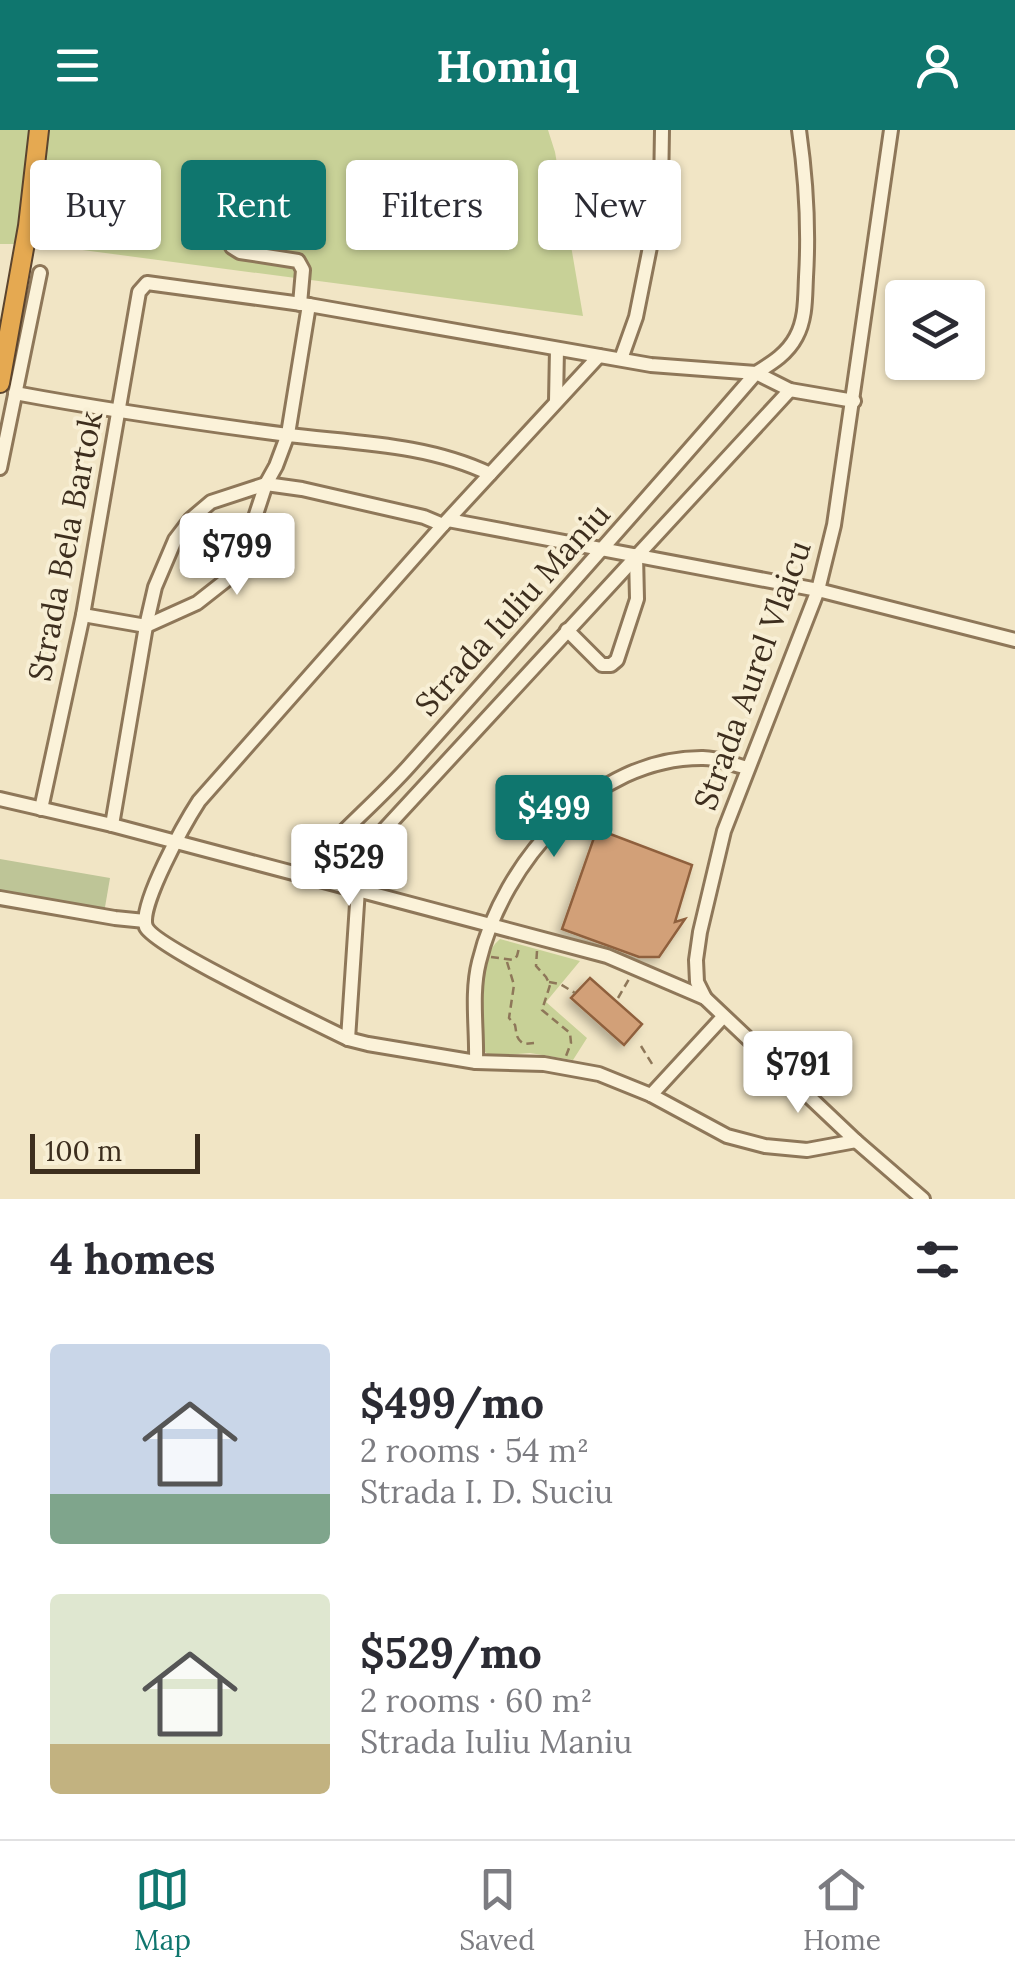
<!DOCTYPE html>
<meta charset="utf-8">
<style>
:root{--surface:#fff;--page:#f7f7f7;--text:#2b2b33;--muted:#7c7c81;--line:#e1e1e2;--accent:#0f766e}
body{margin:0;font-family:Lora,serif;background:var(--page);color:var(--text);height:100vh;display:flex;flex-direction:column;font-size:38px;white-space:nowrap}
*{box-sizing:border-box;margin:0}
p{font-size:32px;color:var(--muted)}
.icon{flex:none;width:55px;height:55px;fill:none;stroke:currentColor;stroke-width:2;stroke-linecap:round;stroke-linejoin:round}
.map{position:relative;height:1069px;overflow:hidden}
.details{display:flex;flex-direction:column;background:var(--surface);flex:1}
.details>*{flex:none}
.guide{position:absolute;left:30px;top:30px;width:955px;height:90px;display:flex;gap:20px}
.tools{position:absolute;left:885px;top:150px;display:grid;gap:20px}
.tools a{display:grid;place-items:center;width:100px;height:100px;border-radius:10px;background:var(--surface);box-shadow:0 2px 8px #0004;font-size:50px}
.scale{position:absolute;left:30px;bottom:25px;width:170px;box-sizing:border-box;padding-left:10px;border:5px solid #3d2e1e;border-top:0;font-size:28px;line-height:35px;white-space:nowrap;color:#3d2e1e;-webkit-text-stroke:8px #f8efd5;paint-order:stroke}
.price{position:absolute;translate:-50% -85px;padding:0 22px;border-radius:10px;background:#fff;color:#222;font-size:32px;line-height:65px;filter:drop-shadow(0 2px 5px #0008)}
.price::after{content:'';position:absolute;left:50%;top:60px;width:30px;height:22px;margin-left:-15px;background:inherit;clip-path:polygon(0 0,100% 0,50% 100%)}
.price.on{background:var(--accent);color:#fff}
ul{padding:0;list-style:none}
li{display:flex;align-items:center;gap:30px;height:250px;padding:0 50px}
li span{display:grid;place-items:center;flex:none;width:280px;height:200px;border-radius:10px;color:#555}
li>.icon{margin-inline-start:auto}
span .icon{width:120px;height:120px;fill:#fffc;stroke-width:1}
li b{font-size:42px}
h2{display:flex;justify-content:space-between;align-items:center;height:120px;padding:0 50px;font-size:42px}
.chip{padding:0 35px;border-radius:10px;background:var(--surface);box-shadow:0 2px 8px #0004;font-size:35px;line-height:90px}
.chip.on{background:var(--accent);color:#fff}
header{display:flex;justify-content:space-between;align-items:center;height:130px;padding:0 50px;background:var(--accent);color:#fff;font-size:45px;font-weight:700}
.tab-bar{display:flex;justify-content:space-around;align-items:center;height:140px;border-top:2px solid var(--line);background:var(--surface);font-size:28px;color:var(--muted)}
.tab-bar a{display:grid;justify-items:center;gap:5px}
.tab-bar .on{color:var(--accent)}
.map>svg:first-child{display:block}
.green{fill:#c8d197}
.cemetery{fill:#bec597}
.building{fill:#d2a078;stroke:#8f603d;stroke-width:2.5;filter:url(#shadow)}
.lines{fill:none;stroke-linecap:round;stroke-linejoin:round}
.minor-casing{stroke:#8e7759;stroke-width:18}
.highway-casing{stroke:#5b442e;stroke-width:22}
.path{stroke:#8e7759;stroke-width:2.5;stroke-dasharray:8 5;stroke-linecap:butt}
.minor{stroke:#fbf2d9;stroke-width:12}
.highway{stroke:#e5a951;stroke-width:18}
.labels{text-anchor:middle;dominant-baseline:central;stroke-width:8;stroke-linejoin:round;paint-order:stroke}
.street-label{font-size:32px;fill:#3d2e1e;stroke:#f8efd5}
</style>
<header><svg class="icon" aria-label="menu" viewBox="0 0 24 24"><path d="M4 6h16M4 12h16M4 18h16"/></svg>Homiq<svg class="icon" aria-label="person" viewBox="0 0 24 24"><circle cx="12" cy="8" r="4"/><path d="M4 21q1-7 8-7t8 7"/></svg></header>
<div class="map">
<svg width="1015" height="1069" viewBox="0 0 1015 1069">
<defs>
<filter id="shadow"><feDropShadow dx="-4.5" dy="4.5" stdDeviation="5" flood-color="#0004"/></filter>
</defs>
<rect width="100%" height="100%" fill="#f1e5c5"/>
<g class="green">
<polygon points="0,0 548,0 555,22 583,186 37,114 0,114"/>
<path d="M500,809L580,831L546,872L587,908L573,930L530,923L490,926L484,921C483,891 475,829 500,809Z"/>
</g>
<polygon class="cemetery" points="0,729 110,748 104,783 0,766"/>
<g class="building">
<polygon points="597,699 692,735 675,792 685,789 659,827 639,827 562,799"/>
<polygon points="590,848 642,894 624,915 571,868"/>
</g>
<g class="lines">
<g class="minor-casing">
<g id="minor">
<polyline points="235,62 230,112 232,117 240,122 298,131 303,140 300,174"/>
<path d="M599,226L443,395L199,671C186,691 138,776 146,797C155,817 318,894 348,909L368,914L476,932L544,934L599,944L651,965L727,1006L765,1016L807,1020L856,1011"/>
<polyline points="621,229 636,187 661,62 662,0"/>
<path d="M15,263C106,280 197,293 288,305C356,313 428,314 490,344"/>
<polyline points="556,271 557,219"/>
<polyline points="0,338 40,143"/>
<polyline points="448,390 818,460 1015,510"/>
<polyline points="83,485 146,496 197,473 225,451 242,427 266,354 276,336 288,304 309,175"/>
<polyline points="567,500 602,535 611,535 617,530 637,469 636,425"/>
<polyline points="0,669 112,695 607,826 705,868 856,1011 923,1069"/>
<polyline points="41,679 83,485 139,162 147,153 309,175 651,235 756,243 790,260 854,271"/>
<polyline points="112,695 146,496 155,457 175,410 191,389 211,372 266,354 302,359 424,387 443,395"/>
<path d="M303,745C335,706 375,674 409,636C525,506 642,375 756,243C772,233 787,224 796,207C806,189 805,167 806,147C809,97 806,49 799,0"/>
<polyline points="335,753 790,260"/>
<polyline points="0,768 115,788 145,791"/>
<polyline points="705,868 697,852 696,830 700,802 724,701 818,460 834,395 891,0"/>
<polyline points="348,909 358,759"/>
<path d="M476,932C477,898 471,864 479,832C503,732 594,627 703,628C718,628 734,635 748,638"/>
<polyline points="651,965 723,887"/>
</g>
</g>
<g class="highway-casing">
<polyline id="highway" points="0,253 28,96 39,0"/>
</g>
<g class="path">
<polyline points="537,821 536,836 546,847 550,855 542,880 570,903 571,913 566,926"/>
<polyline points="491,827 513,830 517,826 519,818"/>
<path d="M507,832L514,855L509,888L515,895C517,904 515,908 524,914L534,913"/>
<polyline points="549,852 560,854 575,863"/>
<polyline points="618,868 629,849"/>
<polyline points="641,916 654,937"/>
</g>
<use href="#minor" class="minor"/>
<use href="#highway" class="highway"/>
</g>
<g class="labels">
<g class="street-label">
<text transform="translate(65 416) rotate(-79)">Strada Bela Bartok</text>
<text transform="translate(512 479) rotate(-48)">Strada Iuliu Maniu</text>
<text transform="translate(752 545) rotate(-70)">Strada Aurel Vlaicu</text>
</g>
</g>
</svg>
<div class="tools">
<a><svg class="icon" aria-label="layers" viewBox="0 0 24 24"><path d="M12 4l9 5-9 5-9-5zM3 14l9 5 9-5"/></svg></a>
</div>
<div class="scale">100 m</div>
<b class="price" style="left:237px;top:468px">$799</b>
<b class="price on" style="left:554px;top:730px">$499</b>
<b class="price" style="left:349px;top:779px">$529</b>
<b class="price" style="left:798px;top:986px">$791</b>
<div class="guide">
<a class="chip">Buy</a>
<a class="chip on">Rent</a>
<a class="chip">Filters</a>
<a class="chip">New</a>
</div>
</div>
<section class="details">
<h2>4 homes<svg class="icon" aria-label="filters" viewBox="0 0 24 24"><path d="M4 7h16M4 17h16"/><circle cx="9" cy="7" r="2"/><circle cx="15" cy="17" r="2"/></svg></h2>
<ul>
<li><span style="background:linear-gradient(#c9d6e8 75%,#7fa58c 0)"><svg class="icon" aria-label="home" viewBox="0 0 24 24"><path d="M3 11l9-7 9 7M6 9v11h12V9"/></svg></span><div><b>$499/mo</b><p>2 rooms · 54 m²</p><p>Strada I. D. Suciu</p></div></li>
<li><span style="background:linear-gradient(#dfe7d0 75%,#c2b280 0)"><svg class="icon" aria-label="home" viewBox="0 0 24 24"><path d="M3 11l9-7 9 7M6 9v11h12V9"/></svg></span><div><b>$529/mo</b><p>2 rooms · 60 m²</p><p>Strada Iuliu Maniu</p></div></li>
</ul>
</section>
<nav class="tab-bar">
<a class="on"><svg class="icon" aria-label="map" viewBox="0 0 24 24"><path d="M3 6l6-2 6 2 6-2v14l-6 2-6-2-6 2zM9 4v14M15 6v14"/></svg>Map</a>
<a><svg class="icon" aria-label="saved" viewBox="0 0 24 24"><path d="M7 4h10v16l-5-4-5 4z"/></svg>Saved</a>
<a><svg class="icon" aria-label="home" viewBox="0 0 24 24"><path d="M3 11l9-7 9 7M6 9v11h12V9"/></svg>Home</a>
</nav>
